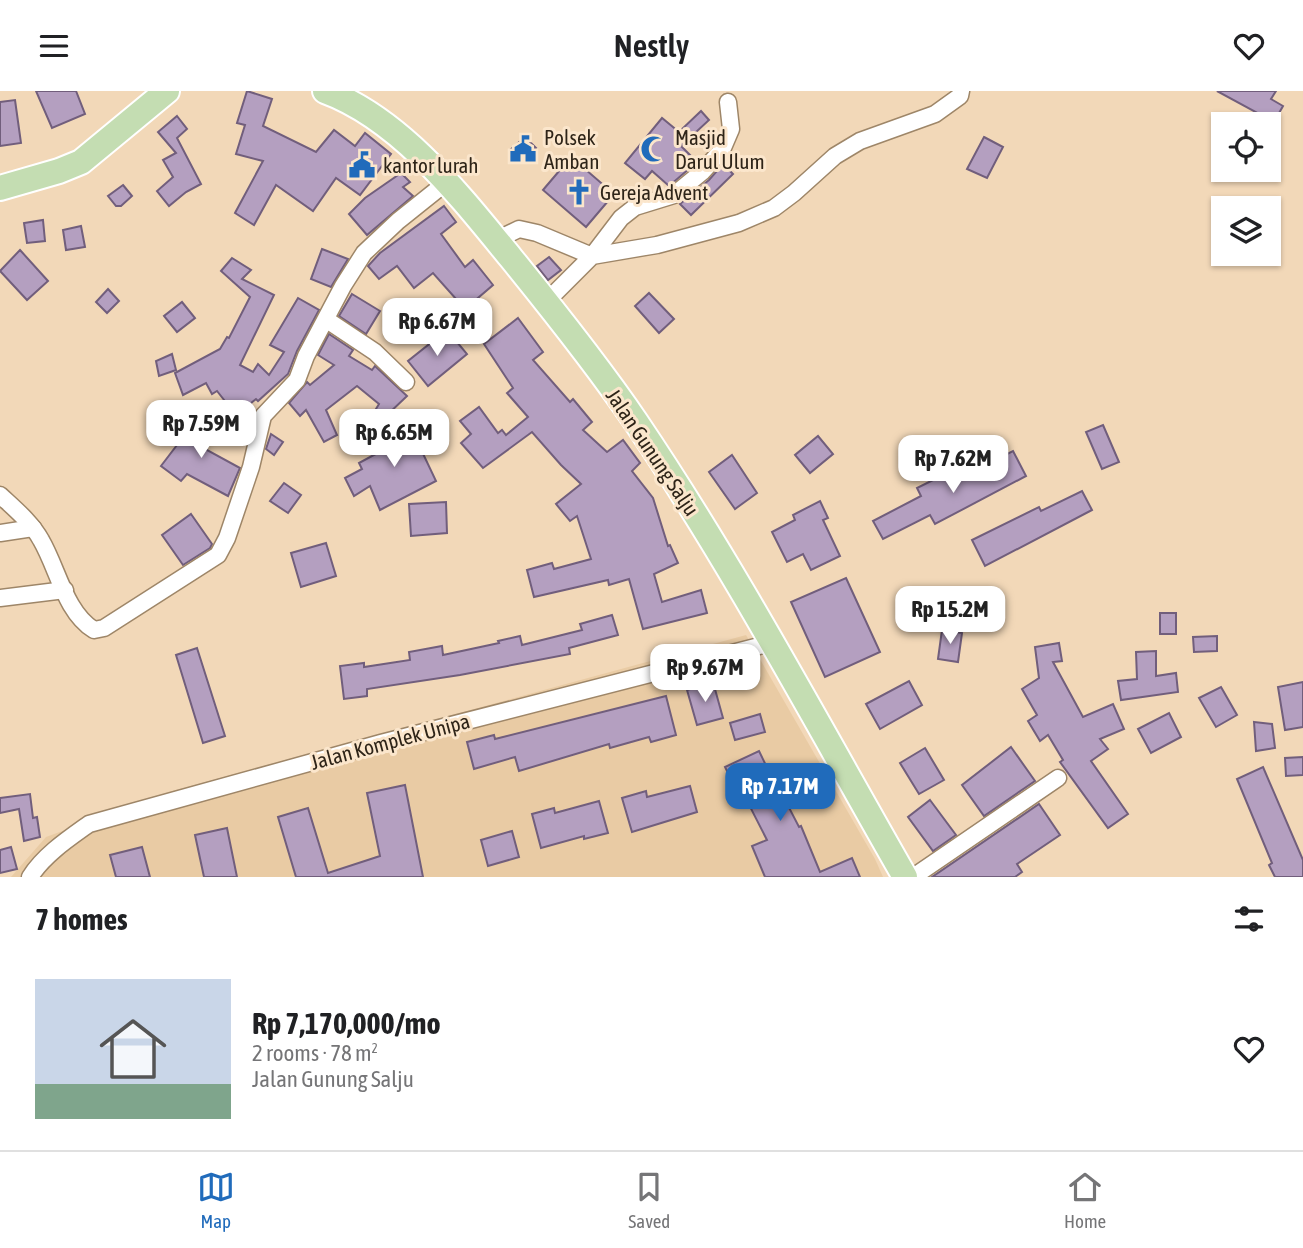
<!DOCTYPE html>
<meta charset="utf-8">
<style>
:root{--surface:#fff;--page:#f6f6f6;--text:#202124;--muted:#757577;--line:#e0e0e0;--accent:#206bbb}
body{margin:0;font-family:"Asap Condensed",sans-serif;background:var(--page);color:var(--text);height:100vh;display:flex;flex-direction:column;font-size:26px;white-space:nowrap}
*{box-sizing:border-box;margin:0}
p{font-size:23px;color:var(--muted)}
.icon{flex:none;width:38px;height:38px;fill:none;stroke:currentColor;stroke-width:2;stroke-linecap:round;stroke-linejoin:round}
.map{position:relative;height:786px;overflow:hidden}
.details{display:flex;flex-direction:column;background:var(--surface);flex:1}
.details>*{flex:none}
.tools{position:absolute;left:1211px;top:21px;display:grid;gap:14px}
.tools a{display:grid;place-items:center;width:70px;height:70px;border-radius:0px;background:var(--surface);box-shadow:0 2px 5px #0004;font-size:35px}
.price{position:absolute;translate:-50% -60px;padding:0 16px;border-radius:14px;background:#fff;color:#222;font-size:23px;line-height:46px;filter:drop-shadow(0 2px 4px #0008)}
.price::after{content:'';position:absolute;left:50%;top:42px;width:21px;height:16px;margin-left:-10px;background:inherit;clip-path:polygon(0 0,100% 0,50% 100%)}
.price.active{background:var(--accent);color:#fff}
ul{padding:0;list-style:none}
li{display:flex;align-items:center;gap:21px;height:175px;padding:0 35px}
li+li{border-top:2px solid var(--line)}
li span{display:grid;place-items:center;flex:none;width:196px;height:140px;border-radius:0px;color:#555}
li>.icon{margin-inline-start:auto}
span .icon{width:84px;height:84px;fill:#fffc;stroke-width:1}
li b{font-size:30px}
h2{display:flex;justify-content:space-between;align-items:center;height:84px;padding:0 35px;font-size:30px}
header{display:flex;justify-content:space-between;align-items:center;height:91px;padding:0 35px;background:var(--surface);font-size:32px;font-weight:600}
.dock{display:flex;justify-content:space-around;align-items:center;height:98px;border-top:2px solid var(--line);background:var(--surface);font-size:19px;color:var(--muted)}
.dock a{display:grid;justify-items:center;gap:4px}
.dock .active{color:var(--accent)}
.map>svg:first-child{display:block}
.built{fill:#e9cba4}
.building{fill:#b49fc0;stroke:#715e7c;stroke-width:2}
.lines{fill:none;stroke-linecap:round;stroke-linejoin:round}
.street-casing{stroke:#9e8668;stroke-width:19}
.primary-casing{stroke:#fff;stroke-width:28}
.street{stroke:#fff;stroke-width:16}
.primary{stroke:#c4ddb2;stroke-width:24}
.labels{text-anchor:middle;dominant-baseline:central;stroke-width:6;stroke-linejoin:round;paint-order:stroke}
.poi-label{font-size:21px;fill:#2e2418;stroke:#fbe6cc;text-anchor:start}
.street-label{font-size:21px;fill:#2e2418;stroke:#fbe6cc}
</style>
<header><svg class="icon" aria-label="menu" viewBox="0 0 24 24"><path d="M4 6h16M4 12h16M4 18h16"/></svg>Nestly<svg class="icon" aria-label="heart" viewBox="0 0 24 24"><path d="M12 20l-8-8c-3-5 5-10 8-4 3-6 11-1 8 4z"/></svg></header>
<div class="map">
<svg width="1303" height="786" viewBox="0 0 1303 786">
<rect width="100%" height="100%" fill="#f2d8b8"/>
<polygon class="built" points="746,544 875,768 883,786 11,786 46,746 172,700"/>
<g class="building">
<polygon points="36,0 76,0 85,23 52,37"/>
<polygon points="247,0 272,8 263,35 316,61 334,39 355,55 365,42 391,63 360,104 336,87 313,120 276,94 254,134 235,122 263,70 236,63 245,34 237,32"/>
<polygon points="1217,0 1276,0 1271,8 1283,15 1274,31"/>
<polygon points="15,9 21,52 0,55 0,11"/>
<polygon points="701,20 709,29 681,55 697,71 669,95 652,80 645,88 625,72 662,27 679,41"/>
<polygon points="177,25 187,38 177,47 201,93 186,101 169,115 157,100 173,86 163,69 176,62 158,41"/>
<polygon points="525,46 536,57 521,70 510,59"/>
<polygon points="984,46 1003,56 987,87 967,78"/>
<polygon points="571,66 614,103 586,136 543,99"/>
<polygon points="723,73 733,83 691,124 680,113 709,89"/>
<polygon points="401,82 410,91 403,96 413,105 367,144 349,123 365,107"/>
<polygon points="123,94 132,105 121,115 116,115 108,105"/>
<polygon points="444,115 456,131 441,143 465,176 473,169 493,194 465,218 433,182 414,197 397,175 379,188 368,175 380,162"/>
<polygon points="43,129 45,150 27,152 24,132"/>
<polygon points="81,135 85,156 66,159 63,139"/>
<polygon points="322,158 348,168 331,196 311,188"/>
<polygon points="20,159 48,190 27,209 0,180"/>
<polygon points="549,166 561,179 548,189 537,175"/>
<polygon points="232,167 251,179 242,188 274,204 240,274 253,281 258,273 269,284 284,261 270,254 298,207 319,219 297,260 288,283 258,310 256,308 236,324 217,300 212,303 206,292 183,304 175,282 220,258 227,246 229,247 250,206 221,180"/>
<polygon points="108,198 119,210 107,222 96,211"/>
<polygon points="649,202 674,228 659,242 635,215"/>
<polygon points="352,203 380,220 366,243 339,225"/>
<polygon points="182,211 195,227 177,241 164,225"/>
<polygon points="518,227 543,261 533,269 570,311 573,308 592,331 583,339 607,361 623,349 640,372 632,380 653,407 668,455 670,454 678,472 654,483 662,511 701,499 707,522 643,538 629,488 609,494 608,489 534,506 527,479 552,472 554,478 591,468 577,425 570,430 556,413 581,393 561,374 532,341 483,377 461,352 471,343 460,330 479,316 498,342 502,339 506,344 528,326 507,302 513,297 484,253"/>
<polygon points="447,239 467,263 428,295 408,270"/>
<polygon points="329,243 353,259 349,265 372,279 375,275 407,305 363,347 360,344 379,313 357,295 326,319 337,344 324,351 306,319 300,325 289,312 307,291 310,294 334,274 318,264"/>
<polygon points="172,263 176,279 159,285 156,270"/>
<polygon points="197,328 217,343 205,358 240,377 228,405 187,383 181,390 161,375"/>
<polygon points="408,331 436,390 380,419 370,395 354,405 345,387 362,378 359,372 385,358 379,344"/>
<polygon points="1103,334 1119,371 1102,378 1086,341"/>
<polygon points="271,343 283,351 274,364 266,358"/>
<polygon points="818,345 833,363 810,382 795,364"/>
<polygon points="1013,360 1026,385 935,433 930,424 883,448 873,430 921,405 917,397 945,383 949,392"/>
<polygon points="732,364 757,402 735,418 709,381"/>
<polygon points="284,392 301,404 288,422 270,410"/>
<polygon points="1082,400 1092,419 985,475 972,449 1039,416 1041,420"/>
<polygon points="820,410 828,427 823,429 840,465 811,479 803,463 787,471 772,441 795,429 793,424"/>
<polygon points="446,411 447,442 411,445 409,413"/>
<polygon points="191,423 212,453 210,457 183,474 162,444"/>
<polygon points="326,452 336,485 301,496 291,462"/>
<polygon points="846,487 880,561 825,586 791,511"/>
<rect x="1160" y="522" width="16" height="21"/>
<polygon points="612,524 618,544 569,557 570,563 460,584 367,598 367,605 344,608 340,575 364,572 364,576 410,569 409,561 442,555 443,564 499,552 498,550 520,545 522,554 582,539 580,533"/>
<polygon points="942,539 962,542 958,571 938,568"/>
<polygon points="1217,545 1217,560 1194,561 1193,546"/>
<polygon points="1059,552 1062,570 1053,571 1083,626 1113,613 1124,638 1100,648 1108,658 1091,670 1128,723 1108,737 1060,671 1063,669 1048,644 1040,650 1028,630 1037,624 1022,598 1039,587 1035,556"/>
<polygon points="197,557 225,645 203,652 176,564"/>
<polygon points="1156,560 1156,585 1176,582 1178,601 1121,609 1118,590 1137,588 1136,561"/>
<polygon points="909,590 922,614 880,638 866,613"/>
<polygon points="713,591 723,627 697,634 687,599"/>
<polygon points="1303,591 1303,636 1285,639 1278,596"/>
<polygon points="1221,596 1237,624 1216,636 1199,607"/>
<polygon points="666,605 676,644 651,651 649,646 610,657 609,653 519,680 515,666 474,678 467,651 494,644 495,648"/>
<polygon points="1169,622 1181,646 1151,662 1138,638"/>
<polygon points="760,623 765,641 735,649 730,632"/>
<polygon points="1254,631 1272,633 1275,657 1256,660"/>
<polygon points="1011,656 1035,690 984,725 962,694"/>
<polygon points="925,657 944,689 919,703 900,672"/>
<polygon points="759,660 776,695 804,679 812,691 784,707 799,736 801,735 820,781 852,767 860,786 765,786 752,755 767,749 740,696 736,698 725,676"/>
<polygon points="1303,666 1303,684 1286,685 1285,667"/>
<polygon points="1263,676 1303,769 1303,786 1275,786 1269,774 1272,772 1237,688"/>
<polygon points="405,694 423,786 296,786 278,726 308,717 328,782 380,765 367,702"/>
<polygon points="690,695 697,721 632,741 622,707 646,700 647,706"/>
<polygon points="30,703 33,727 37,726 40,746 24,750 19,718 0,722 0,707"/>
<polygon points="930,709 956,744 933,760 908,726"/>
<polygon points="599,710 608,742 584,748 584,745 541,757 532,723 554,717 555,722"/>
<polygon points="1039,713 1060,744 1017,773 1022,781 1015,786 932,786"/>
<polygon points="227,737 237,786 204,786 195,744"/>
<polygon points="512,740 519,766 488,775 481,749"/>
<polygon points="11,756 17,778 0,782 0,759"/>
<polygon points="142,756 150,786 116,786 110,764"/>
</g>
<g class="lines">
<g class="street-casing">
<g id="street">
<polyline points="496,149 519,138 537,142 592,165 621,127 635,116 674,104 702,81 722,59 731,38 728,11"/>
<polyline points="546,211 592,165 657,154 739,132 774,117 794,102 835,65 860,50 935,23 960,5 961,0"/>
<polyline points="327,229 375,261 406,291"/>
<path d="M0,404C15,418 31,431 41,449C58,478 65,521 94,539L104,537L218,464L227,447L251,376L263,325L297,289L306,265L343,195L364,162L398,130L448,90"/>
<polyline points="0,442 33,437"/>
<polyline points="0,507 65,499"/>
<path d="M30,786C44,764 68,748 89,733L381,652L771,552"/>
<polyline points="913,786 1058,687"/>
</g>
</g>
<g class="primary-casing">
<g id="primary">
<path d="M325,0C401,28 461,106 511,167C554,220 598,275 636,331C734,476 818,634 905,786"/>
<polyline points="0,97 59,80 81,71 167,0"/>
</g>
</g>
<use href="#street" class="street"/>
<use href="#primary" class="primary"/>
</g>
<defs>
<g id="civic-bare" transform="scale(2.1)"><path d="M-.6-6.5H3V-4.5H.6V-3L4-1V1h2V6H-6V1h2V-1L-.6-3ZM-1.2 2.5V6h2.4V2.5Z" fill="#206bbb" stroke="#fbe6cc" stroke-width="2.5" paint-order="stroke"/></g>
<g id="mosque-bare" transform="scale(2.1)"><path d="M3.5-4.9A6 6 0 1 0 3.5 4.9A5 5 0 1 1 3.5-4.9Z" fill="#206bbb" stroke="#fbe6cc" stroke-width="2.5" paint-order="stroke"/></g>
<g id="church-bare" transform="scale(2.1)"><path d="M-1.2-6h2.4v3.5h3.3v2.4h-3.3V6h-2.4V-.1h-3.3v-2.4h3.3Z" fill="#206bbb" stroke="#fbe6cc" stroke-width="2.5" paint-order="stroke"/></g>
</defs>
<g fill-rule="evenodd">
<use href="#civic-bare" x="523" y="58"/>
<use href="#mosque-bare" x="654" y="58"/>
<use href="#civic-bare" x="362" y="74"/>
<use href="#church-bare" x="579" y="101"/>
</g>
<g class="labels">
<g class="poi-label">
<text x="544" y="46">Polsek<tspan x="544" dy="24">Amban</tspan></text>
<text x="675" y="46">Masjid<tspan x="675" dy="24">Darul Ulum</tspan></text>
<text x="383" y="74">kantor lurah</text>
<text x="600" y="101">Gereja Advent</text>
</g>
<g class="street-label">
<text transform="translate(653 361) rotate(56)">Jalan Gunung Salju</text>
<text transform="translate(390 650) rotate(-15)">Jalan Komplek Unipa</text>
</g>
</g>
</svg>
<div class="tools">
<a><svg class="icon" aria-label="locate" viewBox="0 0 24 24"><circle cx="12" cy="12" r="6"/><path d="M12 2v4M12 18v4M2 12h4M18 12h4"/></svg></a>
<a><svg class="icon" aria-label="layers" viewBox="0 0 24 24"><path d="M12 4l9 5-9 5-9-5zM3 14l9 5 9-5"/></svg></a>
</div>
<b class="price" style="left:437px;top:267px">Rp 6.67M</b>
<b class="price" style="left:201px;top:369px">Rp 7.59M</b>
<b class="price" style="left:394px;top:378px">Rp 6.65M</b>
<b class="price" style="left:953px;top:404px">Rp 7.62M</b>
<b class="price" style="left:950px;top:555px">Rp 15.2M</b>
<b class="price" style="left:705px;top:613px">Rp 9.67M</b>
<b class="price active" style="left:780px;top:732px">Rp 7.17M</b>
</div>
<section class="details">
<h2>7 homes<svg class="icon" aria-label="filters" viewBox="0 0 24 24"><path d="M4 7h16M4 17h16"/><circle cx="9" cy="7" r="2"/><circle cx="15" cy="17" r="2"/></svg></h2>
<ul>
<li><span style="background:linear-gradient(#c9d6e8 75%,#7fa58c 0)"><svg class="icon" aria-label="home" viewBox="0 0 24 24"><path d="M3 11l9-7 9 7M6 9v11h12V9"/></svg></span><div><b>Rp 7,170,000/mo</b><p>2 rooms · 78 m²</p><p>Jalan Gunung Salju</p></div><svg class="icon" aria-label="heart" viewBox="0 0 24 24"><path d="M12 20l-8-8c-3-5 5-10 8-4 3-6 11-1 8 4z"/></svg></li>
</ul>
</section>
<nav class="dock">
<a class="active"><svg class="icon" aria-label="map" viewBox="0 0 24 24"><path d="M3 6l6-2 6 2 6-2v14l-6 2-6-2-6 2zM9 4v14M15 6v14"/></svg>Map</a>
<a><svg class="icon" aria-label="saved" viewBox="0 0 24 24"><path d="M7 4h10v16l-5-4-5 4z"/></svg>Saved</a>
<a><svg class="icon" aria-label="home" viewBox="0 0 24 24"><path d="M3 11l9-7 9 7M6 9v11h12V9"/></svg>Home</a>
</nav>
